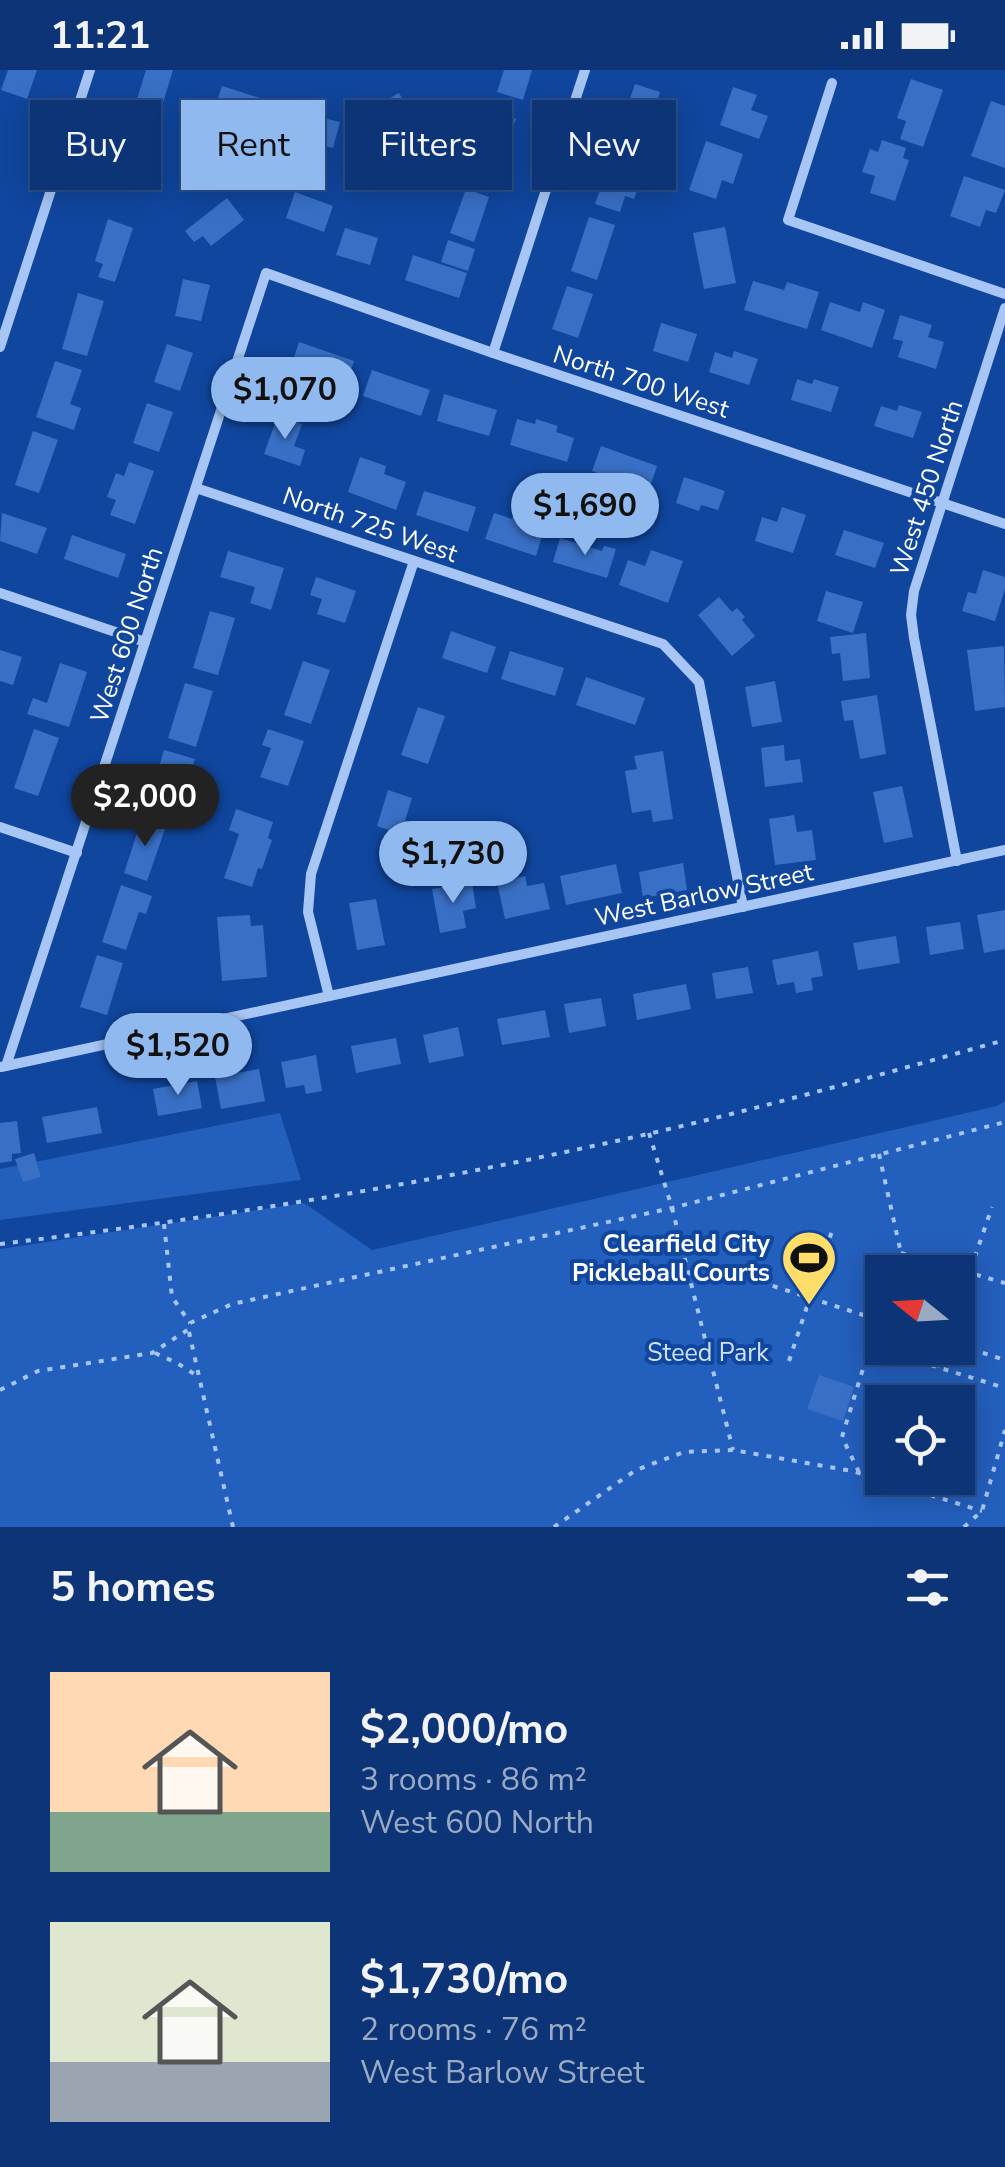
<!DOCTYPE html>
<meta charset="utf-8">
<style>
:root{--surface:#0c3476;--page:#1a3f7e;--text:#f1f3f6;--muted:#9aaac5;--line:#2c4f88;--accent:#90b9f0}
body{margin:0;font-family:"Nunito Sans",sans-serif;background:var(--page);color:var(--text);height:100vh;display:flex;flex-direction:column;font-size:38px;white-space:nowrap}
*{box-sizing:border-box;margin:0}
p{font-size:32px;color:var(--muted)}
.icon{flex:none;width:55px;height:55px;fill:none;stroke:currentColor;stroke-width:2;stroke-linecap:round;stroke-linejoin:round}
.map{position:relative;height:1457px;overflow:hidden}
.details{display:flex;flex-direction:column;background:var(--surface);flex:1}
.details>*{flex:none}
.banner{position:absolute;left:30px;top:30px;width:945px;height:90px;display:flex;gap:20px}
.needle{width:65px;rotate:288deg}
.buttons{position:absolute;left:865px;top:1185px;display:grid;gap:20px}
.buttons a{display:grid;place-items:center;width:110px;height:110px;border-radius:0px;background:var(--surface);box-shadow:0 5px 25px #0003,0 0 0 2px var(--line);font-size:50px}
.price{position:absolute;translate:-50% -85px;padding:0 22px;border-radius:35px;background:var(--accent);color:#111;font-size:32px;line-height:65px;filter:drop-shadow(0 2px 5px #0008)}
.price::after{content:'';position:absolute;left:50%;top:60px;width:30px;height:22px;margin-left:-15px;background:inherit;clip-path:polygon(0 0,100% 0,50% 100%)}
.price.on{background:#222;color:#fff}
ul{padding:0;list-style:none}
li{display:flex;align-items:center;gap:30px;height:250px;padding:0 50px}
li span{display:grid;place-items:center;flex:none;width:280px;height:200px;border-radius:0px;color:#555}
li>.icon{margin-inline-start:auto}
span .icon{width:120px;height:120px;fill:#fffc;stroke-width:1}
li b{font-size:42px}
h2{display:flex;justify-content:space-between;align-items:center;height:120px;padding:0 50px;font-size:42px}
.tag{padding:0 35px;border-radius:0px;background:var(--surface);box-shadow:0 5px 25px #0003,0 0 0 2px var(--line);font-size:35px;line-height:90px}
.tag.on{background:var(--accent);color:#111}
.status{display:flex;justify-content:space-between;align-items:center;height:70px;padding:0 50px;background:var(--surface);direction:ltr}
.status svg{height:28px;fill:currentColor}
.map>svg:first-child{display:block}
.green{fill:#235fbd;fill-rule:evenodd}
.building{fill:#3970c6}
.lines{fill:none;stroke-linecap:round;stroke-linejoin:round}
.path{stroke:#a7c6f5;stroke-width:4;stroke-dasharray:5 8;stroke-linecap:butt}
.minor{stroke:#a7c6f5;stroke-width:10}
.labels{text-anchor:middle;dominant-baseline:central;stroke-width:8;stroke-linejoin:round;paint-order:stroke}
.street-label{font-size:25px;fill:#fff;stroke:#10469e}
.poi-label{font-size:25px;font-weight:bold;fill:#fff;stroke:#10469e;text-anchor:end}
.park-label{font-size:25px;fill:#d0e2fe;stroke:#10469e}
</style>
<div class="status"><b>11:21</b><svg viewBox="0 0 49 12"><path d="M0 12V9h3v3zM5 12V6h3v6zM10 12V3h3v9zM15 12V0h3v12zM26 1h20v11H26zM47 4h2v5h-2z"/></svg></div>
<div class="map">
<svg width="1005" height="1457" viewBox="0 0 1005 1457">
<rect width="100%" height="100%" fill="#10469e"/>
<g class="green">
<path d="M1005,1031V1457H0V1179L304,1133L372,1180L997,1036ZM882,1202H958V1278H882ZM882,1332H958V1408H882Z"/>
<polygon points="280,1043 301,1110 0,1150 0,1099"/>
</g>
<g class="building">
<polygon points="8,0 37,0 27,29 1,20"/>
<polygon points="146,0 173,0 158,49 133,42"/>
<polygon points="504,0 532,0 523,30 497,22"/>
<polygon points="911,9 943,20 923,77 900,69 906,51 897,48"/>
<polygon points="635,14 660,22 649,55 663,59 656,80 617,67"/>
<polygon points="222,16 273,32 265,56 214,40"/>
<polygon points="733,17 757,25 751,40 768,46 759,69 720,55"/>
<polygon points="399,23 412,45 367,71 354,48"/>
<polygon points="991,31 1005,36 1005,98 971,86"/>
<polygon points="287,39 340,52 333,78 280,63"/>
<polygon points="490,40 516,49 504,84 479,75"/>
<polygon points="882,70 906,78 903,88 909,90 895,131 870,123 875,106 862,102 870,79 878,82"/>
<polygon points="706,71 743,84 733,114 722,110 716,129 689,120"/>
<polygon points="123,73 146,81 133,118 110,110"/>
<polygon points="614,80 638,88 631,109 640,112 634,129 625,126 620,142 595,134"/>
<polygon points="964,106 1005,120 996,143 986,140 980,157 950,146"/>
<polygon points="466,119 489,127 474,172 450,163"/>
<polygon points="295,122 333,136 324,162 286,148"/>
<polygon points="227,128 244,150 211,176 203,166 194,172 185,161"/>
<polygon points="589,147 615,155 597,210 571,201"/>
<polygon points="108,149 133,158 115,212 98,207 103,194 95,191"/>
<polygon points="725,157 736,213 704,219 693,163"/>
<polygon points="345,158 378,168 370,195 336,185"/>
<polygon points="448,170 475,179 468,201 441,192"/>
<polygon points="413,185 467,203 459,228 405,210"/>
<polygon points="183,209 210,215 201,251 175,246"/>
<polygon points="753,211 784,220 787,212 819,222 807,259 744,240"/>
<polygon points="567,216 593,224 578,268 552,259"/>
<polygon points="78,223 104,231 87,286 62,279"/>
<polygon points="830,232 860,242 863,232 885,240 872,278 821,260"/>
<polygon points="900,245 932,255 928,267 944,272 936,299 898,287 903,271 893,269"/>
<polygon points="661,253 697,264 688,292 653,281"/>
<polygon points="299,272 354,291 345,318 290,300"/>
<polygon points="167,274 193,283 180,321 154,312"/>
<polygon points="734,281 758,289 749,315 709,302 715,282 732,288"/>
<polygon points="55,291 82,300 70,334 81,338 74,360 36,347"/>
<polygon points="372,300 430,320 421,346 363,326"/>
<polygon points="797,309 812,314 814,309 839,317 831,342 791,330"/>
<polygon points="444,324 497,340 489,366 437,351"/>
<polygon points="147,333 173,342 159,382 133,373"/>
<polygon points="899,335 922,342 913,368 874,356 881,336 897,341"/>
<polygon points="278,345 302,354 294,376 305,380 300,396 264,384"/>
<polygon points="517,349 535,354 536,349 558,356 556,362 574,368 567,392 510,375"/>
<polygon points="33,361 58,370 39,423 15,415"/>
<polygon points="601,376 657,396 649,420 592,401"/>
<polygon points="360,387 386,396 384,404 406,412 396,440 348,422"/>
<polygon points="129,392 154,401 135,454 110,445 116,430 107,427 116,403 124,406"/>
<polygon points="684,407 725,421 718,440 701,435 699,441 676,433"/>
<polygon points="424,421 476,437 468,462 416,445"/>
<polygon points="782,437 806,445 793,483 755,471 762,447 777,452"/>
<polygon points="515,441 536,449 534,457 544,460 536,486 485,469 494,443 512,449"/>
<polygon points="2,443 47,458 37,484 0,471"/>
<polygon points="844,460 884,473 875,498 835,485"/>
<polygon points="72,465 126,484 118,508 64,489"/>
<polygon points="560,468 602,481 604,476 616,479 607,508 553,492"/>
<polygon points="651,480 683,491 668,533 619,515 628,490 645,496"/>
<polygon points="228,481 284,498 271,540 250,533 255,517 220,507"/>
<polygon points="983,500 1005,507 1005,519 995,551 962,541 968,522 976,524"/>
<polygon points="316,507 356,521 345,553 317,544 322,529 310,525"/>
<polygon points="826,521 863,532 853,563 817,551"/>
<polygon points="719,527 732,542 737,538 745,547 742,550 755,566 732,586 698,545"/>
<polygon points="210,541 235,548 218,605 193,598"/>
<polygon points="451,561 496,577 487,603 442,588"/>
<polygon points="866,563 870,608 843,611 840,583 832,584 830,567"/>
<polygon points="1004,576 1005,637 975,641 967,580"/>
<polygon points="0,580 22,587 13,615 0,611"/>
<polygon points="510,581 564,598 555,626 501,609"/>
<polygon points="303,591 330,600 311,654 284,645"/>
<polygon points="60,593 87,602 69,657 27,644 33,628 47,633"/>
<polygon points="586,607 645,628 635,655 576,635"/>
<polygon points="775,611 782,652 752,657 745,617"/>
<polygon points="185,613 213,621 196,677 168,668"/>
<polygon points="877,625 886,684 860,689 853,650 844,651 841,631"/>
<polygon points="418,637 445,646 428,694 401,685"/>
<polygon points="34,659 59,668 38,726 14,718"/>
<polygon points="268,659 304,671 288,716 260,707 271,678 262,675"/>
<polygon points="784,675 785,691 800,689 803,712 765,717 761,678"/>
<polygon points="164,680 195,689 191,701 184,699 170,745 147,738"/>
<polygon points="663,681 673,749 653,752 651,740 632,743 625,701 637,699 634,686"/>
<polygon points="902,716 913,767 884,773 873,722"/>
<polygon points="388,720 412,728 401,764 377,756"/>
<polygon points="236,739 273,752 268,768 272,770 262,799 258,798 252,817 224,808 239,764 229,760"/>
<polygon points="794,745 797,762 812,760 816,790 775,795 769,749"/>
<polygon points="142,748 166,756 147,811 124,803"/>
<polygon points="520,762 522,781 504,783 506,797 479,801 475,767"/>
<polygon points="683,793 687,820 643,828 639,802"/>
<polygon points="616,794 622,823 566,835 560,806"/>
<polygon points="525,806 527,816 544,813 550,839 505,849 497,812"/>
<polygon points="472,812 476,838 463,841 466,858 440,863 432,819"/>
<polygon points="121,815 152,826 146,844 139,842 126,880 102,872"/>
<polygon points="376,829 385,875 357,880 349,833"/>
<polygon points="1005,840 1005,879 984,883 977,845"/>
<polygon points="250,845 251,856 263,855 267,907 222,911 217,847"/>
<polygon points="960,852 964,879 930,885 926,857"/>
<polygon points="896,866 900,893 858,900 853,873"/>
<polygon points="818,881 823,906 811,908 813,920 796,923 794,912 777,915 772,890"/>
<polygon points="97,885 123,893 107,945 80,937"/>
<polygon points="748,897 753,923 716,929 712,903"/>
<polygon points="686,914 691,939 637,950 633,924"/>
<polygon points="601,928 606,956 569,963 564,934"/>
<polygon points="545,940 550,967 502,975 497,949"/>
<polygon points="458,957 464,986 429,993 423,965"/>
<polygon points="396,968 401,994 356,1003 351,976"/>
<polygon points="316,985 322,1021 306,1024 304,1015 286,1018 281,992"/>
<polygon points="259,999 265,1031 221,1039 215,1007"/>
<polygon points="197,1011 202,1038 158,1046 153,1019"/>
<polygon points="97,1037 102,1063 47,1073 42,1047"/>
<polygon points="17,1051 21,1083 12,1084 12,1091 0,1093 0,1053"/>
<polygon points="34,1083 41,1107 23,1112 15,1089"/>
<polygon points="819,1305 854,1317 843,1351 807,1339"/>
</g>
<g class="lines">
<g class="path">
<polyline points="649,1063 672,1138 733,1380"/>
<polyline points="879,1084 901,1183 895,1202"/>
<polyline points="164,1154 172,1227 190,1253"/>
<path d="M0,1174C199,1150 397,1119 593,1076C731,1047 868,1008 1005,970"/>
<polyline points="901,1183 1005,1213"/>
<polyline points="748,1208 882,1251"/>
<polyline points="958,1236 992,1137"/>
<polyline points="189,1262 233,1457"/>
<polyline points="958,1275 1005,1290"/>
<polyline points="869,1276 1005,1318"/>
<polyline points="155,1283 177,1293 199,1307"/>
<polyline points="789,1291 832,1161"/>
<polyline points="937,1297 943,1278"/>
<polyline points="0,1320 38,1301 152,1283 189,1259 190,1253 232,1234 672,1138 1005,1052"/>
<polyline points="859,1402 842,1367 882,1237"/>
<polyline points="554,1457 636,1400 684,1382 733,1380 852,1401 982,1441"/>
<polyline points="964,1457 982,1441 1005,1360"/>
</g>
<g class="minor">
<polyline points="832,13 788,150 1005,224"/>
<polyline points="0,277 90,0"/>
<polyline points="493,283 585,0"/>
<polyline points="196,418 663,574 699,612 743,837"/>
<polyline points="0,523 145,572"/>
<polyline points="0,757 77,783"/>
<polyline points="957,791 914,568 911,545 914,521 1005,238"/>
<polyline points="329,926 308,842 311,804 414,491"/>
<polyline points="6,996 266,203 493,283 1005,454"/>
<polyline points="1,997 1005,780"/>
</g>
</g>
<defs>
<g id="stadium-pin" transform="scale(2.875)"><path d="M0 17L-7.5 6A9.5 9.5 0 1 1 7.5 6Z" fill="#ffdd6b" stroke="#10469e"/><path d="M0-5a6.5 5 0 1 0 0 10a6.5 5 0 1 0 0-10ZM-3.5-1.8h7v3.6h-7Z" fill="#111"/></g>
</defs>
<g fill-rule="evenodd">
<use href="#stadium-pin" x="809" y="1188"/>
</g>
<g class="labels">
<g class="street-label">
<text transform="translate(641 312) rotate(18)">North 700 West</text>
<text transform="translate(927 418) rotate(-72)">West 450 North</text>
<text transform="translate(370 455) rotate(19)">North 725 West</text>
<text transform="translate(127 565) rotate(-72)">West 600 North</text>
<text transform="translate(704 825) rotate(-12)">West Barlow Street</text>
</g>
<g class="poi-label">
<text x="770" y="1174">Clearfield City<tspan x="770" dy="29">Pickleball Courts</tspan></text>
</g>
<g class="park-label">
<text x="708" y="1283">Steed Park</text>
</g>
</g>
</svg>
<div class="buttons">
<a><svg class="needle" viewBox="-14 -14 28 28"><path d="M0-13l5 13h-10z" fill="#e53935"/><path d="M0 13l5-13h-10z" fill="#9aaac5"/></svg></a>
<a><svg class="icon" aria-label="locate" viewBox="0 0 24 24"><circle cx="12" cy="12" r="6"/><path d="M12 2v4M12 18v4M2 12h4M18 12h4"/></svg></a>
</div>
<b class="price" style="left:285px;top:372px">$1,070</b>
<b class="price" style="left:585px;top:488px">$1,690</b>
<b class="price on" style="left:145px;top:779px">$2,000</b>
<b class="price" style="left:453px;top:836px">$1,730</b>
<b class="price" style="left:178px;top:1028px">$1,520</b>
<div class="banner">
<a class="tag">Buy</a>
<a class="tag on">Rent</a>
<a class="tag">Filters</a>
<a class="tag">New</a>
</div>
</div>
<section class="details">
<h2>5 homes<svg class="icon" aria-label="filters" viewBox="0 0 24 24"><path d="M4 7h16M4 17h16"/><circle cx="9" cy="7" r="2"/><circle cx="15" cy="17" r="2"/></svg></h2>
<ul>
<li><span style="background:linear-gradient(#ffd9b3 70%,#7fa58c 0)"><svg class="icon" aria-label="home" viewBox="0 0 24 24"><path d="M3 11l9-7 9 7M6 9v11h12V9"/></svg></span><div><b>$2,000/mo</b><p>3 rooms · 86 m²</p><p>West 600 North</p></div></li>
<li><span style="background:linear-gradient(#dfe7d0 70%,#9aa5b1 0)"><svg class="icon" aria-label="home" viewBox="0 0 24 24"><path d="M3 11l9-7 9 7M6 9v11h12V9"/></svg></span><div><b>$1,730/mo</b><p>2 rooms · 76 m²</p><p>West Barlow Street</p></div></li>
</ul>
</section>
